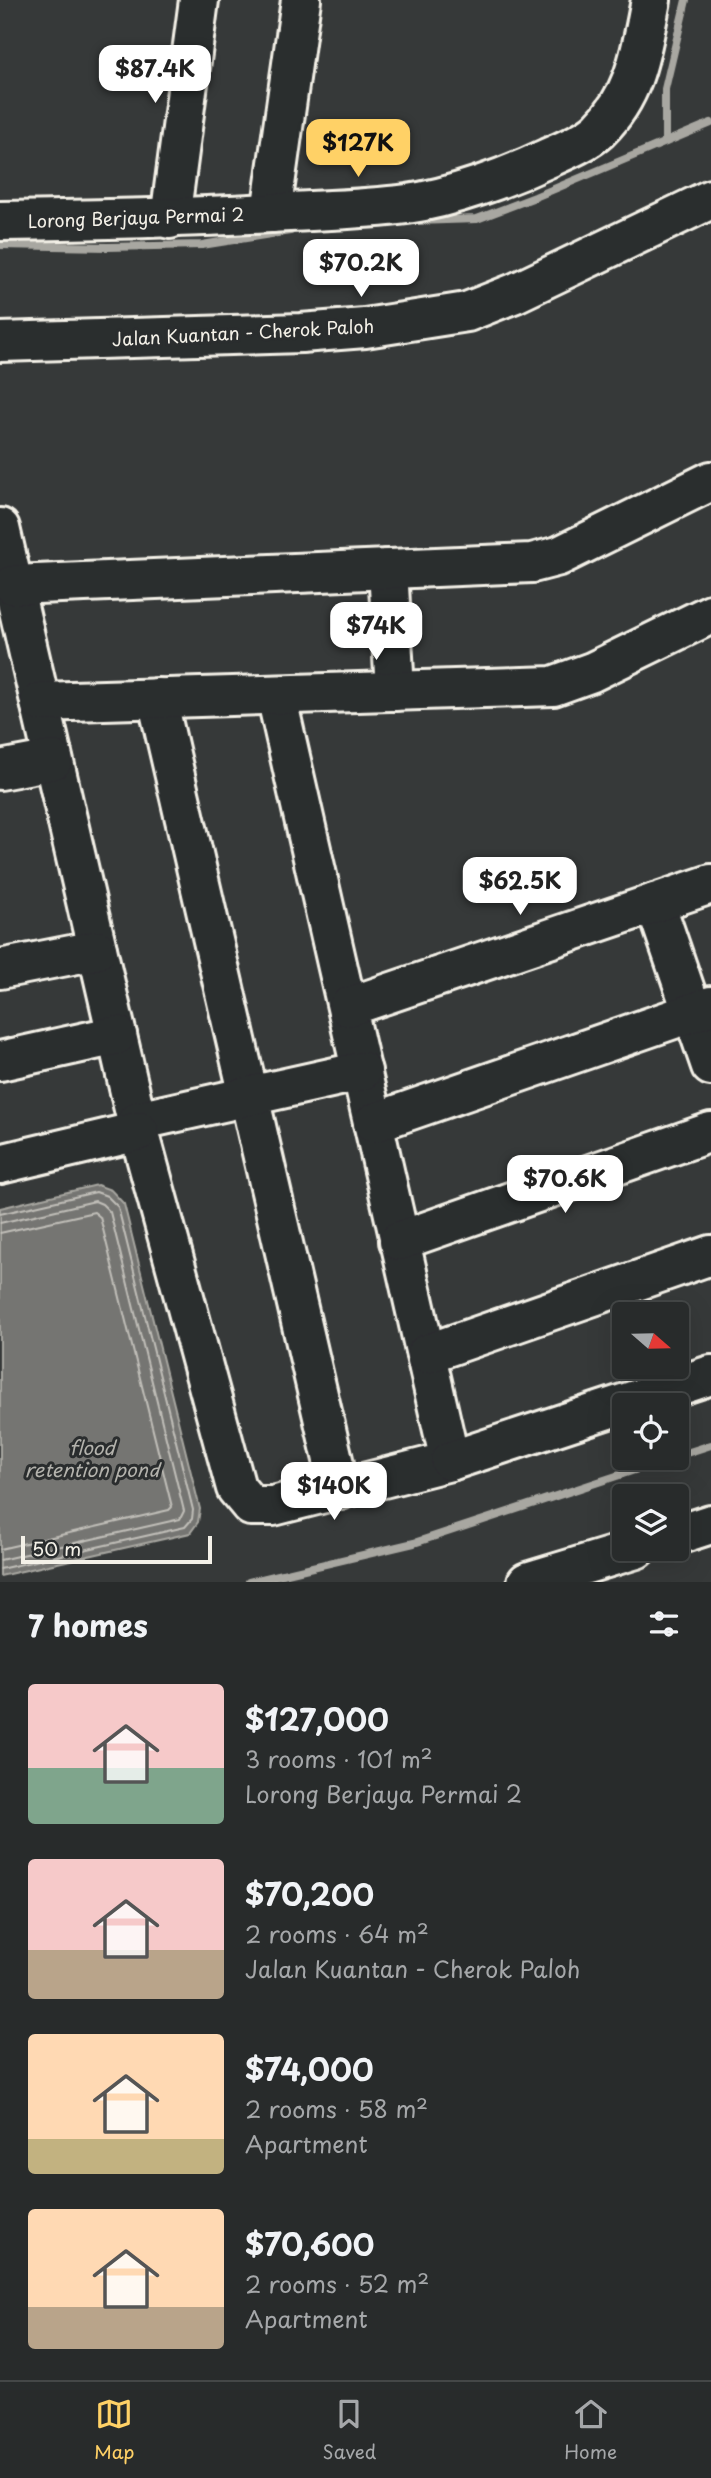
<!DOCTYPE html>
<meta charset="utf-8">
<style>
:root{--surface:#282b2b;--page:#303333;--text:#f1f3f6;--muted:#a5a7a9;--line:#444747;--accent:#ffd166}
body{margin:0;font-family:"Playpen Sans",sans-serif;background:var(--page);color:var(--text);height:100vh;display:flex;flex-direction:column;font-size:26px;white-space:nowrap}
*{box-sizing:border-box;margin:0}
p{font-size:23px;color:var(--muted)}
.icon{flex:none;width:38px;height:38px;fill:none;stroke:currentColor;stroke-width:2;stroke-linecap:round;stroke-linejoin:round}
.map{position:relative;height:1582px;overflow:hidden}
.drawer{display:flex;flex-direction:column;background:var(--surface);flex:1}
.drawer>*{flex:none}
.needle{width:46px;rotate:110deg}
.controls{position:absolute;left:612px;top:1302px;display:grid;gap:14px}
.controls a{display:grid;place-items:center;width:77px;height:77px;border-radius:7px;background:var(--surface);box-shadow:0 7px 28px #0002,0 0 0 2px var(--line);font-size:35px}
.scale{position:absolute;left:21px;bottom:18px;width:191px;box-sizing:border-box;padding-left:7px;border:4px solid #f4f1e8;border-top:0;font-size:19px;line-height:24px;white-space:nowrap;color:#f4f1e8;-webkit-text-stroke:5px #2a2d2e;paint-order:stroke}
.price{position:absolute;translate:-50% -60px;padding:0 16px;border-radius:14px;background:#fff;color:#222;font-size:23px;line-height:46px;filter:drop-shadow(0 2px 4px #0008)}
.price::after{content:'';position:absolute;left:50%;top:42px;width:21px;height:16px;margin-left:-10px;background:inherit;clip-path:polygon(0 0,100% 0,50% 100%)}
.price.selected{background:var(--accent);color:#111}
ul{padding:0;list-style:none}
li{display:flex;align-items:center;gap:21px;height:175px;padding:0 28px}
li span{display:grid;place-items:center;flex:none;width:196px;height:140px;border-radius:7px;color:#555}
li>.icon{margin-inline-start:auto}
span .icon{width:84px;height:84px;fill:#fffc;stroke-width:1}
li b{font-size:30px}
h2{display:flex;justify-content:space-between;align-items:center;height:84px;padding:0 28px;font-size:30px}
.menu{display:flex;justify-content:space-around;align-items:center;height:98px;border-top:2px solid var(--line);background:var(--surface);font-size:19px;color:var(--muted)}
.menu a{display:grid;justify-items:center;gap:4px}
.menu .selected{color:var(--accent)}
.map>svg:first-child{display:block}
.water{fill:#757572;stroke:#a8a7a1;stroke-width:2}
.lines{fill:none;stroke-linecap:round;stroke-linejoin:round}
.shore{stroke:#c1bfb9;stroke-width:2}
.stream{stroke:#a8a7a1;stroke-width:8}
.minor-casing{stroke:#f4f1e8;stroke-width:44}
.minor{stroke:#2a2d2e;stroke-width:38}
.labels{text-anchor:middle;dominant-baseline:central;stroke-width:6;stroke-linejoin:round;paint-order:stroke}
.street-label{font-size:18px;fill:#f4f1e8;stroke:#2a2d2e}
.water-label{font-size:19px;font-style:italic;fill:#b4b3ad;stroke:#2a2d2e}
</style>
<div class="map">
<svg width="711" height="1582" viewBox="0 0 711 1582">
<rect width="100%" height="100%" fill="#363939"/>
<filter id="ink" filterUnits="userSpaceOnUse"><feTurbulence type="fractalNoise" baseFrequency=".0143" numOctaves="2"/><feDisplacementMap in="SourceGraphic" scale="14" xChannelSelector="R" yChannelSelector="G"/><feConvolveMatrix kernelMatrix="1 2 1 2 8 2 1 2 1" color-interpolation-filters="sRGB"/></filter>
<g filter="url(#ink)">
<polygon class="water" points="97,1185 111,1190 124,1204 200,1509 198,1522 190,1533 0,1576 0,1208"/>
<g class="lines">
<g class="shore">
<polyline points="0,1214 96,1192 107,1196 118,1207 193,1510 192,1519 185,1527 0,1569"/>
<polyline points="0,1223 95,1201 102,1204 110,1212 184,1511 180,1519 0,1560"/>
<polyline points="0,1233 94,1212 100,1217 172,1507 169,1510 0,1549"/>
</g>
<g class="stream">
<polyline points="665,142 665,89 686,0"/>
<polyline points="415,221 477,219 535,197 711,123"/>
<polyline points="0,245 107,247 202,245 290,231"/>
<polyline points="677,1456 711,1445"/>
<polyline points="249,1582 414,1543 671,1458"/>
</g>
<g class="minor-casing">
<g id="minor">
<polyline points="271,213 301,0"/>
<polyline points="170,219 199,0"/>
<path d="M0,221C90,220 180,218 270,213C316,210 362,210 407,204C451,198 508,177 548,158C564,151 586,142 599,130C637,92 641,50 651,0"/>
<polyline points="0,342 301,333 365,328 467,312 515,293 711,199"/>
<polyline points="0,528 139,1131 236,1488 251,1506 273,1506 450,1461 276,695"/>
<polyline points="388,569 395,691"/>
<polyline points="13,585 532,563 559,556 711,481"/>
<polyline points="157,698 340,1490"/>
<polyline points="40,702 553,686 592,672 711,614"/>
<polyline points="0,770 53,760"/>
<polyline points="655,903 711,1066"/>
<polyline points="0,969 97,950"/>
<polyline points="348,1007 711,884"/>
<polyline points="0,1061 117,1035"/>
<polyline points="137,1121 362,1071"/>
<polyline points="373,1123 711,1006"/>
<polyline points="0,1164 139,1131"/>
<polyline points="399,1241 711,1132"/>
<polyline points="426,1354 711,1255"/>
<polyline points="450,1461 711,1375"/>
<polyline points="677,1535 711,1524"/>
<polyline points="527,1582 636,1549"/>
</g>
</g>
<use href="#minor" class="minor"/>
</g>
</g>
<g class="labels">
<g class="street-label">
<text transform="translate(136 217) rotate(-2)">Lorong Berjaya Permai 2</text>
<text transform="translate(243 332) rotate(-3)">Jalan Kuantan - Cherok Paloh</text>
</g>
<g class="water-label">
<text x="92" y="1447">flood<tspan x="92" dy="22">retention pond</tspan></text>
</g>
</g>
</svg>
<div class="controls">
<a><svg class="needle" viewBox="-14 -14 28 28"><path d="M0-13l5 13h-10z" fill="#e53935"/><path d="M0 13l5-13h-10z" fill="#a5a7a9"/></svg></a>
<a><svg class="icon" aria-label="locate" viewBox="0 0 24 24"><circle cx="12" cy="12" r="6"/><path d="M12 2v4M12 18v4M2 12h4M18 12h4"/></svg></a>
<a><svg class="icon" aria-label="layers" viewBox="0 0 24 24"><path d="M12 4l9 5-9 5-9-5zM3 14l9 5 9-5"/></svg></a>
</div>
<div class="scale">50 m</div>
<b class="price" style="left:155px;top:105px">$87.4K</b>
<b class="price selected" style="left:358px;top:179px">$127K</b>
<b class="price" style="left:361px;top:299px">$70.2K</b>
<b class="price" style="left:376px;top:662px">$74K</b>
<b class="price" style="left:520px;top:917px">$62.5K</b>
<b class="price" style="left:565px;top:1215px">$70.6K</b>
<b class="price" style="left:334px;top:1522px">$140K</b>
</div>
<section class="drawer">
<h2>7 homes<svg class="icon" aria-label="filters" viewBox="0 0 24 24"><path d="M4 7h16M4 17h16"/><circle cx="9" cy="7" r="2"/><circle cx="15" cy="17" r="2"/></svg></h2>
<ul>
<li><span style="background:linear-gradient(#f6c9c9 60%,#7fa58c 0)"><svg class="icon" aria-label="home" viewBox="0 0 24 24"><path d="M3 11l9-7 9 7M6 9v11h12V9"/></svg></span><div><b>$127,000</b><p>3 rooms · 101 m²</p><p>Lorong Berjaya Permai 2</p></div></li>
<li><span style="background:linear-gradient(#f6c9c9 65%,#b9a48a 0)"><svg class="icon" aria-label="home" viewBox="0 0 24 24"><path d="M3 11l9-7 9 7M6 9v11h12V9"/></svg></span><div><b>$70,200</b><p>2 rooms · 64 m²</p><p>Jalan Kuantan - Cherok Paloh</p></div></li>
<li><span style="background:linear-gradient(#ffd9b3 75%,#c2b280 0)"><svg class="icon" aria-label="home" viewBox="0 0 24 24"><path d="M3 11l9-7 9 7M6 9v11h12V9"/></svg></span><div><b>$74,000</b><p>2 rooms · 58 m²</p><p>Apartment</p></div></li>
<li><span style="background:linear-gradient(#ffd9b3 70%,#b9a48a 0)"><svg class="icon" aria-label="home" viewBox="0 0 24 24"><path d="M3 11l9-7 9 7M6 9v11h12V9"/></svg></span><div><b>$70,600</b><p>2 rooms · 52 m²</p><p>Apartment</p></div></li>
</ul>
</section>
<nav class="menu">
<a class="selected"><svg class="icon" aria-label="map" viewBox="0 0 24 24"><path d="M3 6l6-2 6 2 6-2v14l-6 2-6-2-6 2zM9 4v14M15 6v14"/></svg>Map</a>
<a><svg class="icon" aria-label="saved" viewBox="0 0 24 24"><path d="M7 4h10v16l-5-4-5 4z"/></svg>Saved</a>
<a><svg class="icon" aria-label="home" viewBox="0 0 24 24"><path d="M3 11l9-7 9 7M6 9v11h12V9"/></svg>Home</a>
</nav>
